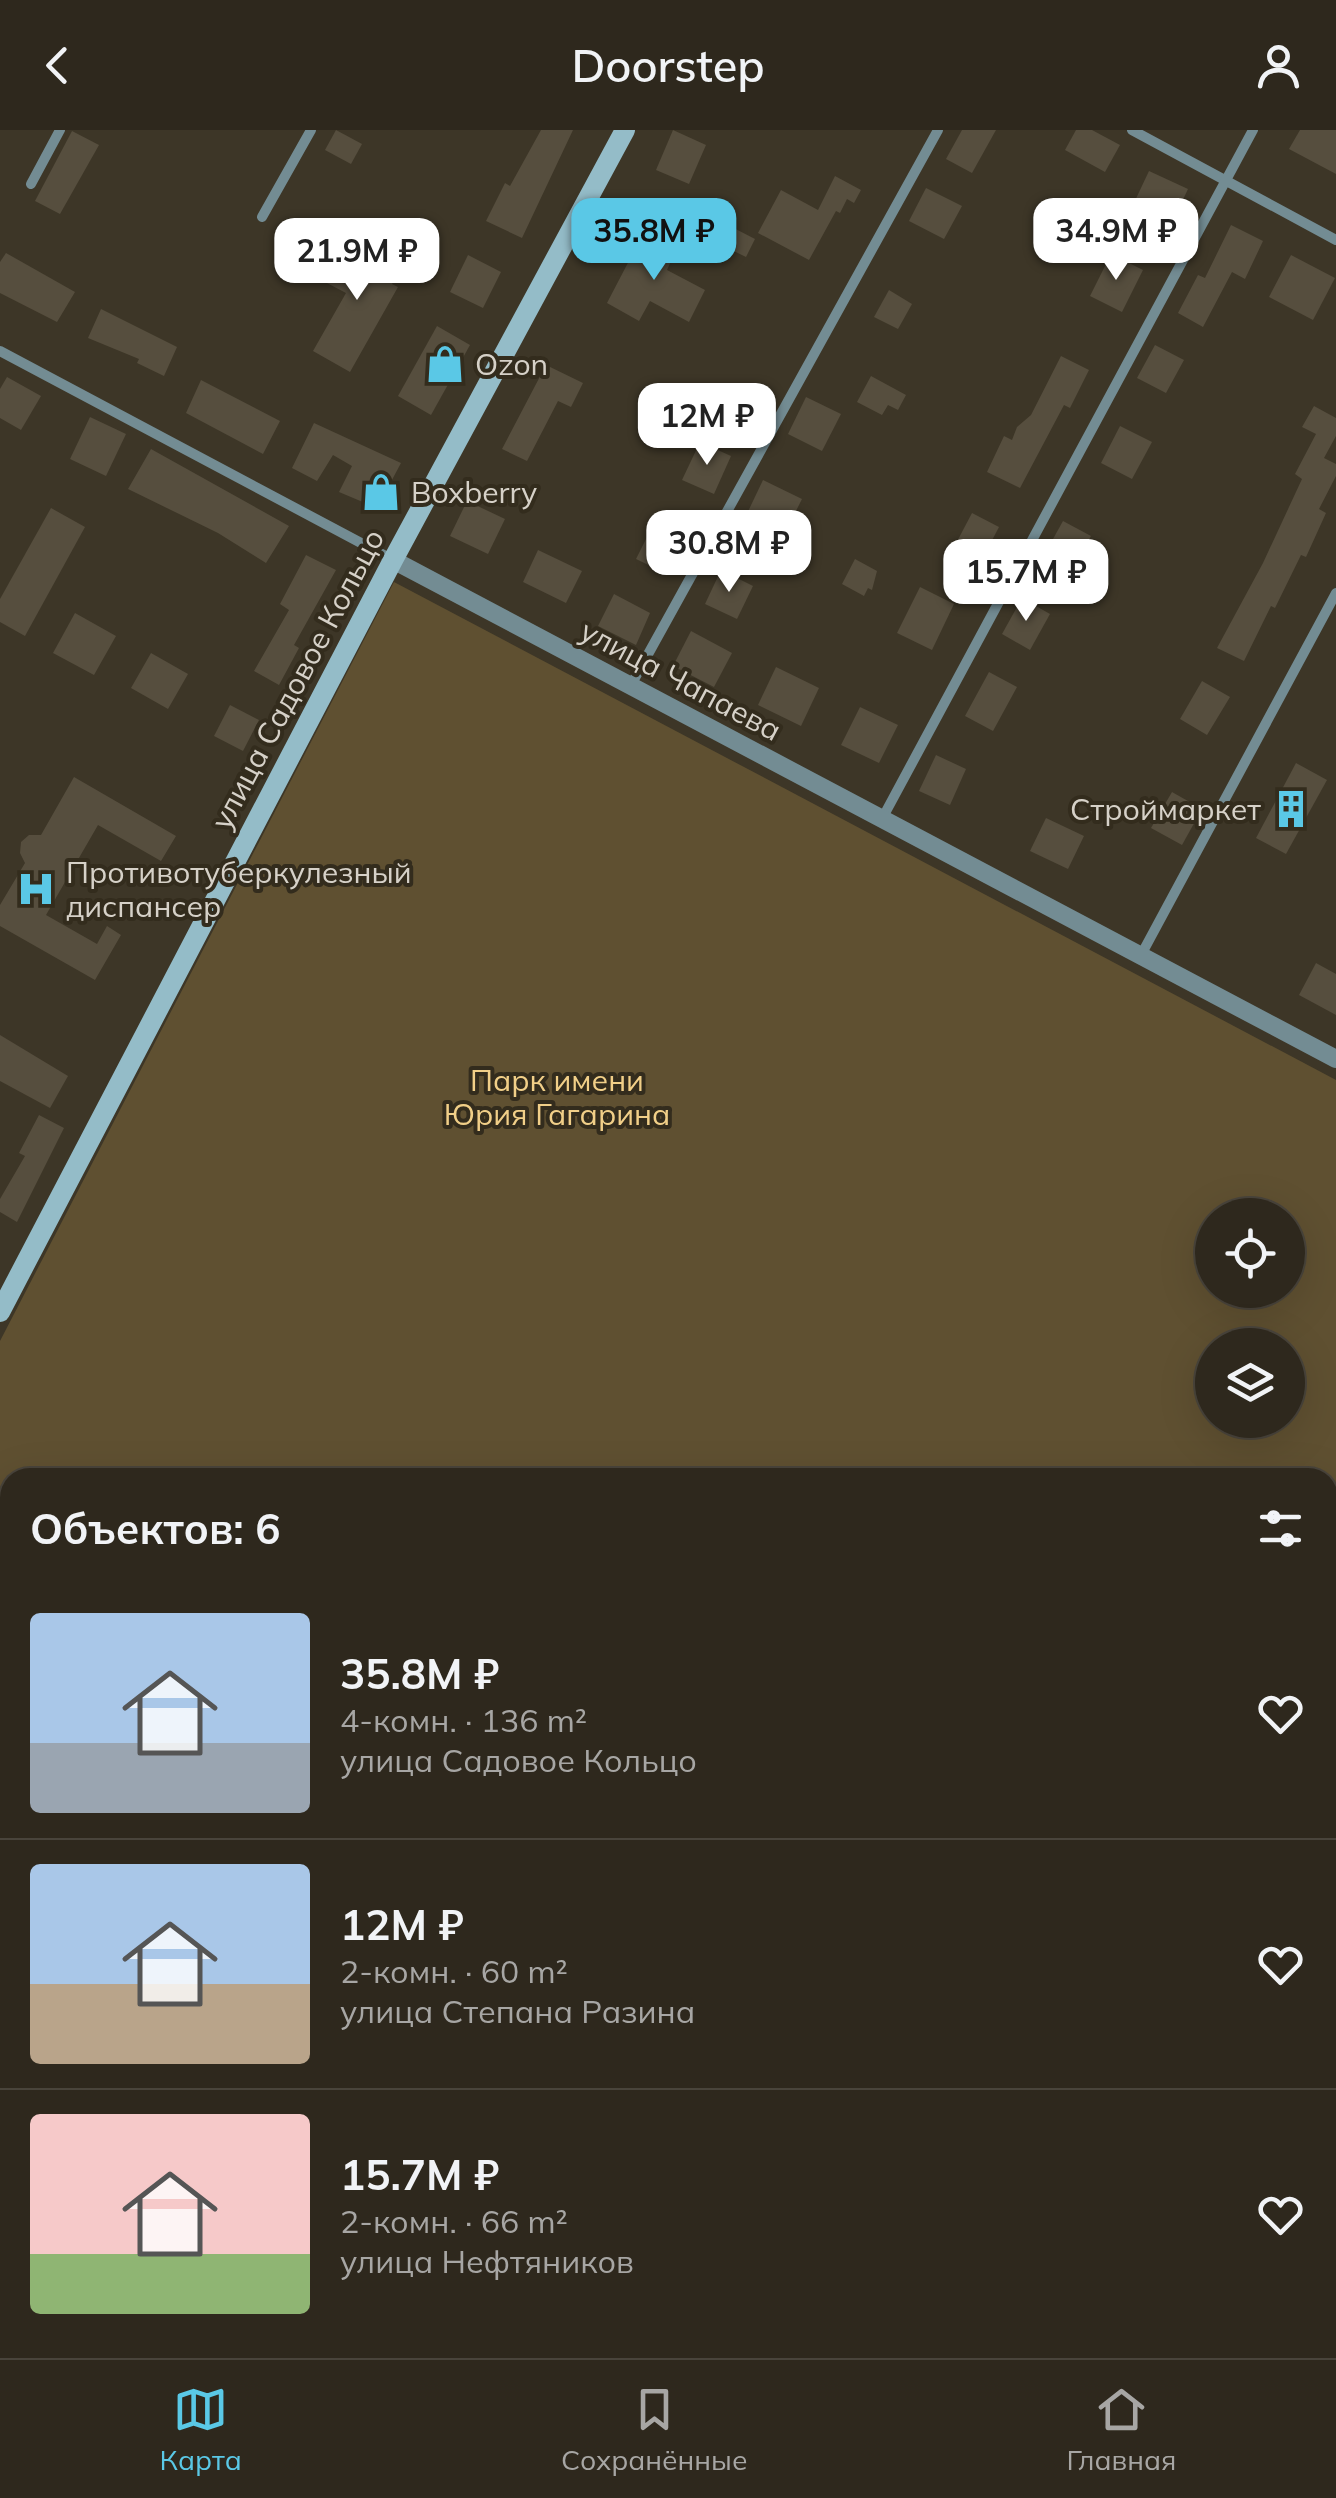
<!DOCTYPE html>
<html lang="ru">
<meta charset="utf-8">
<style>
:root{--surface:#2e281d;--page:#363026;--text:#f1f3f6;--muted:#a7a6a4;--line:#49443b;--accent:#5ac8e6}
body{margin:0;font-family:Mulish,sans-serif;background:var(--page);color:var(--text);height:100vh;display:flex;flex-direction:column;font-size:38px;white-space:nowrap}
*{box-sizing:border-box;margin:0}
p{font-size:32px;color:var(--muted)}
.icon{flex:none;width:55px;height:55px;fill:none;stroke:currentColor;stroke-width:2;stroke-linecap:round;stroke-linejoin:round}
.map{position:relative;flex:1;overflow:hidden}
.sheet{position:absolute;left:0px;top:1338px;width:1338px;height:892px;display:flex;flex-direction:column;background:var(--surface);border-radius:30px 30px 0 0;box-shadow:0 10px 40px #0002,0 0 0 2px var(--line)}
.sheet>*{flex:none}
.fabs{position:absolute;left:1195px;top:1068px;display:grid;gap:20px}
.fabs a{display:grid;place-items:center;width:110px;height:110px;border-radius:50%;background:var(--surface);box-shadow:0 10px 40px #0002,0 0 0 2px var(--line);font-size:50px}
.price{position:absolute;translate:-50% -85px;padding:0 22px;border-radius:20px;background:#fff;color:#222;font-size:32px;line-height:65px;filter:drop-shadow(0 2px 5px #0008)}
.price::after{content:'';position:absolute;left:50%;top:60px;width:30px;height:22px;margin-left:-15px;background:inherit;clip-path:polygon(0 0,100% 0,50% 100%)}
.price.current{background:var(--accent);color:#111}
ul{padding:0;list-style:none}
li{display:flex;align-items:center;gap:30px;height:250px;padding:0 30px}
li+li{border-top:2px solid var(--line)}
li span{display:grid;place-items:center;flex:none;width:280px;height:200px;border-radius:10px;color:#555}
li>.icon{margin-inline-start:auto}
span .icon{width:120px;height:120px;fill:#fffc;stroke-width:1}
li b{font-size:42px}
h2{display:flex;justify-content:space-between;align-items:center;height:120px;padding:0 30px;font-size:42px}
header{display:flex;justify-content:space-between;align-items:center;height:130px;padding:0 30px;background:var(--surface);font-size:45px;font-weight:600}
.tabs{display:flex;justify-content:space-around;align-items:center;height:140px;border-top:2px solid var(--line);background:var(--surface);font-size:28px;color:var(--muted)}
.tabs a{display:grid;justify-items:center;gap:5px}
.tabs .current{color:var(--accent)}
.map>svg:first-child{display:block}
.green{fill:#5f5031;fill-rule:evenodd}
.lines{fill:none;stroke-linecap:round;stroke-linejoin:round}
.stream{stroke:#02232c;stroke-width:6}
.building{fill:#564e3e}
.minor{stroke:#738c93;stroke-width:10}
.tertiary{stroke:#738c93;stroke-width:18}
.secondary{stroke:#94bcc8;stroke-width:20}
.labels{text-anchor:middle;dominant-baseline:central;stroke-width:8;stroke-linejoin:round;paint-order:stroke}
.poi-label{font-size:30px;fill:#d6d1c8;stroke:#332c1d;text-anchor:start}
.street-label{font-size:30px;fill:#d6d1c8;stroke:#332c1d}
.park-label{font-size:30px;fill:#f1cf88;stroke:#332c1d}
</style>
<header><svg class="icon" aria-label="back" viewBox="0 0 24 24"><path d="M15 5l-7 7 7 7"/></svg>Doorstep<svg class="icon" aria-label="person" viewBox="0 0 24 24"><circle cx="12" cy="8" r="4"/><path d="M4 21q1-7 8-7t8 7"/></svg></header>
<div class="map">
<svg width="1336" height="2228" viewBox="0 0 1336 2228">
<rect width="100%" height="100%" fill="#3d3627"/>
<path class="green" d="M394,452L1336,950V1793L1328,1797V1348H10V2177L0,2174V1211ZM1288,1085V1160H1212V1085ZM1288,1215V1290H1212V1215Z"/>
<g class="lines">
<g class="stream">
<polyline points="1328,1668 1336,1660"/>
<polyline points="0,2100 10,2105"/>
</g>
</g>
<g class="building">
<polygon points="336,0 362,14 351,34 325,20"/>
<polygon points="541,0 573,0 522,108 486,91 505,53 510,56"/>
<polygon points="673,0 706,15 689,54 656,40"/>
<polygon points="962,0 996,0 972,43 946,29"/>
<polygon points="1076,0 1092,0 1120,15 1105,42 1065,20"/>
<polygon points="1300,0 1336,0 1336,44 1289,19"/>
<polygon points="72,1 99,15 60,84 35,71"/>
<polygon points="1149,41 1188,59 1171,95 1132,77"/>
<polygon points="835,46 861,60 854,73 847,69 840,83 836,81 809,130 758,103 781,60 818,80"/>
<polygon points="926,58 962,76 944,109 909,91"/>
<polygon points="722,92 755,109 746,127 713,111"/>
<polygon points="1231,95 1263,111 1245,149 1232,142 1203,197 1178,183 1198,145 1205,148"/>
<polygon points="644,102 676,120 667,140 705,160 689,192 650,171 639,191 607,173"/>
<polygon points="350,108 402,137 392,154 398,157 350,242 313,221 346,163 325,152"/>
<polygon points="6,123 75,162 57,192 0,163 0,132"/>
<polygon points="1111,124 1143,140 1122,182 1090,166"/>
<polygon points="468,125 501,142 483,178 450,162"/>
<polygon points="1291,125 1335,148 1313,190 1269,167"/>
<polygon points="889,160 912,174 898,199 874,187"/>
<polygon points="101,179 177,217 164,246 137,233 139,229 88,208"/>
<polygon points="437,196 470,215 431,285 398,266"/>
<polygon points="1155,215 1184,230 1166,263 1137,248"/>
<polygon points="1061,226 1089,240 1070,278 1064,275 1020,358 987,342 1004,306 1012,310 1017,297 1031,285"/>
<polygon points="546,235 583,253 571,277 558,271 527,331 502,319"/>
<polygon points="871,246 906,265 898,280 888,275 882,285 857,272"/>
<polygon points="7,247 41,266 21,300 0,288 0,259"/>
<polygon points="201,250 280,291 263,324 186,283"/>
<polygon points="806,267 841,284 822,321 788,304"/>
<polygon points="1314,276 1336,288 1336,306 1324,328 1336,334 1336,346 1319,379 1326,383 1306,427 1301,425 1275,478 1271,476 1244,531 1217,518 1263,433 1302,349 1295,344 1316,304 1302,297"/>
<polygon points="90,287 126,304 106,346 70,329"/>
<polygon points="314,293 401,333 377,378 339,362 352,336 333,325 317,351 292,338"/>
<polygon points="1120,296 1152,312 1132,349 1101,333"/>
<polygon points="700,312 731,326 714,364 682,350"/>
<polygon points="151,319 289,396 266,433 218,403 128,359"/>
<polygon points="763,350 802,369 781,411 743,392"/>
<polygon points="467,371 505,389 488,424 450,406"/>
<polygon points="51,378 85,397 25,506 0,492 0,469"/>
<polygon points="972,383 999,397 979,435 952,421"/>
<polygon points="658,385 689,401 667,444 636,429"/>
<polygon points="1063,391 1091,406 1071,443 1043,427"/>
<polygon points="538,420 582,441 566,473 523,452"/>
<polygon points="306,425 336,440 294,515 299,518 279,555 254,541 289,480 280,474"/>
<polygon points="855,429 877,441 872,460 868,458 864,466 842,454"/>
<polygon points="721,440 753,456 737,489 705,474"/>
<polygon points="920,457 954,474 932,520 897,503"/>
<polygon points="614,464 650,483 636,515 598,496"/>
<polygon points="1022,468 1050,484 1030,520 1002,504"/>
<polygon points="75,483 116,506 94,545 53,523"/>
<polygon points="691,501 732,523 714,557 673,536"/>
<polygon points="151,523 188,544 168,579 131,558"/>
<polygon points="776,537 819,558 801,596 758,575"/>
<polygon points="989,542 1017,557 993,601 965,586"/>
<polygon points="1202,551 1230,567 1207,605 1180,589"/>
<polygon points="230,575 259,590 243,621 214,606"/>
<polygon points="860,577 898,595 879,633 841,615"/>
<polygon points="936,625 966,639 950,675 919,661"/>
<polygon points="1296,633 1327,650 1286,724 1256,708"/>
<polygon points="74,647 176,706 161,731 98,695 46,785 97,814 107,796 121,805 95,850 0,796 0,775 25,733 20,723 21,712 29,705 41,705"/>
<polygon points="1172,662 1202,679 1182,715 1151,698"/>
<polygon points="1046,688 1084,706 1068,739 1030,721"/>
<polygon points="1316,833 1336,844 1336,885 1299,865"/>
<polygon points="0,905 68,946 50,978 0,951"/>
<polygon points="39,985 64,998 17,1092 0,1082 0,1069 25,1026 19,1023"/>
</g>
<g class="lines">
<g class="minor">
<polyline points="1132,0 1336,110"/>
<polyline points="31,54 60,0"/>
<polyline points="262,87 311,0"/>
<polyline points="0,221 393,430"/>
<polyline points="631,555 938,0"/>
<polyline points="883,687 1253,0"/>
<polyline points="1140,827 1336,463"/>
</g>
<g class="tertiary">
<polyline points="393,430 1336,929"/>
<polyline points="1328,1814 1336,1809"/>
<polyline points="0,2189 10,2192"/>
<polyline points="814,2220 830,2228"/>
<polyline points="75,2228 79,2220"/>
<polyline points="682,2228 686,2220"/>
</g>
<polyline class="secondary" points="0,1182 393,430 625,0"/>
</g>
<defs>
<g id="shop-bare" transform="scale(3)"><path d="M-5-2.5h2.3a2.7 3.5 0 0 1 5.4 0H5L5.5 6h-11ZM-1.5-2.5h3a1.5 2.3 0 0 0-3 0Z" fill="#5ac8e6" stroke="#332c1d" stroke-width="2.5" paint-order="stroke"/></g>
<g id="building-bare" transform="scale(3)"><path d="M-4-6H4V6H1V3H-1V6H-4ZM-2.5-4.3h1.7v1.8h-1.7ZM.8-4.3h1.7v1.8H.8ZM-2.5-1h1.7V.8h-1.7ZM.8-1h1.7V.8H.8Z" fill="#5ac8e6" stroke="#332c1d" stroke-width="2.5" paint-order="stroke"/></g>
<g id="hospital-bare" transform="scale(3)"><path d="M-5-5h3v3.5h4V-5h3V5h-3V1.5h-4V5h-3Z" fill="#5ac8e6" stroke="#332c1d" stroke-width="2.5" paint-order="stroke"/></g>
</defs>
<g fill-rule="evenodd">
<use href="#shop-bare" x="445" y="234"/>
<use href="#shop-bare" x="381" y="362"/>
<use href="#building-bare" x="1291" y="679"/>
<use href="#hospital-bare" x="36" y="759"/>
</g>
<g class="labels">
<g class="poi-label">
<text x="475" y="234">Ozon</text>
<text x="411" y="362">Boxberry</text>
<text x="1261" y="679" text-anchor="end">Строймаркет</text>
<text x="66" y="742">Противотуберкулезный<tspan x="66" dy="34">диспансер</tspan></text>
</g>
<g class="street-label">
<text transform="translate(297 549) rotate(-62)">улица Садовое Кольцо</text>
<text transform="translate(681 550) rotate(28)">улица Чапаева</text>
</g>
<g class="park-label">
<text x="557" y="950">Парк имени<tspan x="557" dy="34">Юрия Гагарина</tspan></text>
</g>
</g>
</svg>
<div class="fabs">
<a><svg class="icon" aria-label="locate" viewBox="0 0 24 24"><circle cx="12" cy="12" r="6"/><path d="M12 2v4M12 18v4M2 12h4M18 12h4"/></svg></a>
<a><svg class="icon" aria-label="layers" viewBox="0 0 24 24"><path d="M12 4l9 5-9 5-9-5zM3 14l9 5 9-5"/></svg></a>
</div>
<b class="price current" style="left:654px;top:153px">35.8M ₽</b>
<b class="price" style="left:1116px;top:153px">34.9M ₽</b>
<b class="price" style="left:357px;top:173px">21.9M ₽</b>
<b class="price" style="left:707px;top:338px">12M ₽</b>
<b class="price" style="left:729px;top:465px">30.8M ₽</b>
<b class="price" style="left:1026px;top:494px">15.7M ₽</b>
<section class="sheet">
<h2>Объектов: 6<svg class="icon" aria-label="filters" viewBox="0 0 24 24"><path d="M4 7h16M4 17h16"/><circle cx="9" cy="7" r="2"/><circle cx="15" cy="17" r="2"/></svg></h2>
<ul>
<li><span style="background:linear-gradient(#a9c7e8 65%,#9aa5b1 0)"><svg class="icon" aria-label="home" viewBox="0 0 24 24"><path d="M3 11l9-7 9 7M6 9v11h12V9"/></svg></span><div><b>35.8M ₽</b><p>4-комн. · 136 m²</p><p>улица Садовое Кольцо</p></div><svg class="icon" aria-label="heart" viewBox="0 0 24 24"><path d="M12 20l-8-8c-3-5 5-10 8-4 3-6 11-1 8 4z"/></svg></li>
<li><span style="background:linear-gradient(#a9c7e8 60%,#b9a48a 0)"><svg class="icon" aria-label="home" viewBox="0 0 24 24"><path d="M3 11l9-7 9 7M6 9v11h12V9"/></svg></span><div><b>12M ₽</b><p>2-комн. · 60 m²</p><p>улица Степана Разина</p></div><svg class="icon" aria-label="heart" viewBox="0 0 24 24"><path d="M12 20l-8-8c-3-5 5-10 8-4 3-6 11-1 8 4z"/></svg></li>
<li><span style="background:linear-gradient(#f6c9c9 70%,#8fb573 0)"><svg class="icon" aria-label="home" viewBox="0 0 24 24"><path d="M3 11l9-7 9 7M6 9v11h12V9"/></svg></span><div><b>15.7M ₽</b><p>2-комн. · 66 m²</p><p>улица Нефтяников</p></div><svg class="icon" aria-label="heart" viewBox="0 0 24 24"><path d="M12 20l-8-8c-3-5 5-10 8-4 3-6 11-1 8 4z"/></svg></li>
</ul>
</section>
</div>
<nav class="tabs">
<a class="current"><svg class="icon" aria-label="map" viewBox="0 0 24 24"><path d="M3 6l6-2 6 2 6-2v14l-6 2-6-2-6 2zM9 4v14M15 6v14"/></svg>Карта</a>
<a><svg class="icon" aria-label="saved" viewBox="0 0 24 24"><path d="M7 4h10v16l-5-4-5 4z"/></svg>Сохранённые</a>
<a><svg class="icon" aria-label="home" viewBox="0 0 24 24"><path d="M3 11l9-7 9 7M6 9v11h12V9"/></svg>Главная</a>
</nav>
